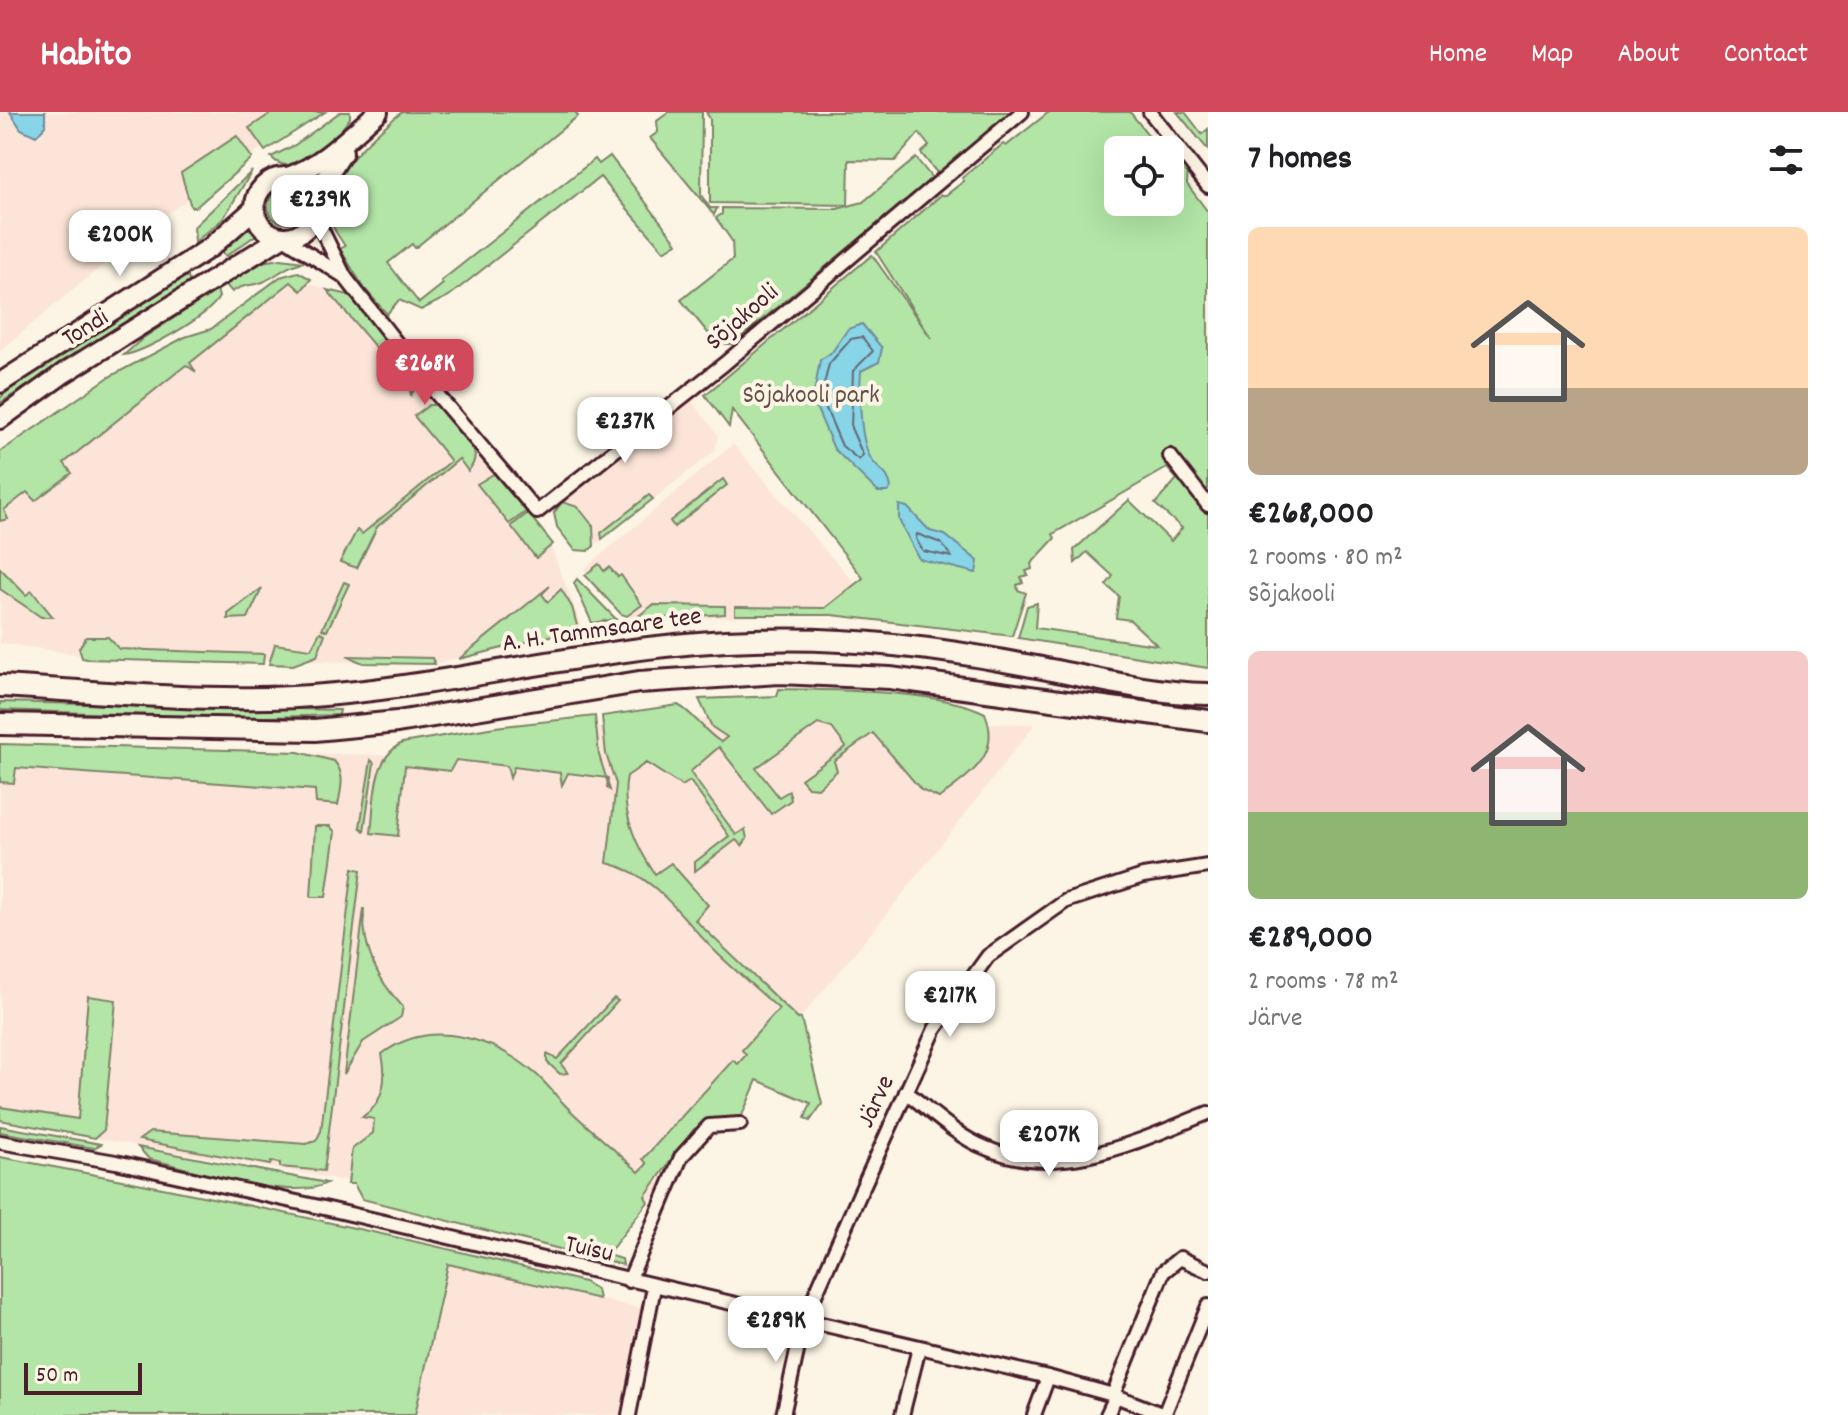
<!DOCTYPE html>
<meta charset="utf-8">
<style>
:root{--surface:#fff;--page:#f6f6f6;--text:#202124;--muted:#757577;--accent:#d1495b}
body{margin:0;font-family:Dekko,sans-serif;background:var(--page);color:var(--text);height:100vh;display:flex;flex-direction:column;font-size:30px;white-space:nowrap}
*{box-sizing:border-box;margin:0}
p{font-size:26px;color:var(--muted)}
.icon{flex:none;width:44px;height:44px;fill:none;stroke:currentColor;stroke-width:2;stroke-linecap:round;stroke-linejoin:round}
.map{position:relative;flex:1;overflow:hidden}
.details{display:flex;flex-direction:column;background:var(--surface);width:640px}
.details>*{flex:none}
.controls{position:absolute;left:1104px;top:24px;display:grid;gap:16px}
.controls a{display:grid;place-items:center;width:80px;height:80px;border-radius:12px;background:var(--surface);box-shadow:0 8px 32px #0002;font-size:40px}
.scale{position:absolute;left:24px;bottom:20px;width:118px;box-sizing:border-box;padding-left:8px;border:4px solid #4a1f2b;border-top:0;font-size:22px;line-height:28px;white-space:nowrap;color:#4a1f2b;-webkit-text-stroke:6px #fcf5e5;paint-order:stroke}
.price{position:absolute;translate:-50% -68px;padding:0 18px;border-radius:16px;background:#fff;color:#222;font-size:26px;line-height:52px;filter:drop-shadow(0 2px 4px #0008)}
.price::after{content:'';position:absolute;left:50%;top:48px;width:24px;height:18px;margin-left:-12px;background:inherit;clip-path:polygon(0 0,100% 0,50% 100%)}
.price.selected{background:var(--accent);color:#fff}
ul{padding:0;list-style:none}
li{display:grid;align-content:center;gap:16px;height:424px;padding:0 40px}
li span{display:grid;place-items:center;height:248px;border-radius:12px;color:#555}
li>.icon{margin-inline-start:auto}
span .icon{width:144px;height:144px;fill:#fffc;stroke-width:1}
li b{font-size:34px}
h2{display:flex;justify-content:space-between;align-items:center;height:96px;padding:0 40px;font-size:34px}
header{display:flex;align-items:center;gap:48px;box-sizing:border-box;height:112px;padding:0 40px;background:var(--accent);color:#fff}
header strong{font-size:38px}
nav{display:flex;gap:44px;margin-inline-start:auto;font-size:28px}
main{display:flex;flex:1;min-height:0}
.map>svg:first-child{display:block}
.built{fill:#fce5d8}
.green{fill:#b2e5a6;stroke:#7e8268;stroke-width:2}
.water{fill:#88d5e7;stroke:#6f8c9c;stroke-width:2}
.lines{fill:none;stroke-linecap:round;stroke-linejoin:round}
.shore{stroke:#636876;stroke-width:2}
.street-casing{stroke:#4a1f2b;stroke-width:18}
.secondary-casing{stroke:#4a1f2b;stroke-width:24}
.primary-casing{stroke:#4a1f2b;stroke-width:26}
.street{stroke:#fcf5e5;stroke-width:12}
.secondary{stroke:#fcf5e5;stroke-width:18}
.primary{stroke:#fcf5e5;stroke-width:20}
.labels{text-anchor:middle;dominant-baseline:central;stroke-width:8;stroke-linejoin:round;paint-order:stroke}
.street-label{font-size:26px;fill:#4a1f2b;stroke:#fcf5e5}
.park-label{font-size:26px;fill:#64504a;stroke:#fcf5e5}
</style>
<header>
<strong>Habito</strong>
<nav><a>Home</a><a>Map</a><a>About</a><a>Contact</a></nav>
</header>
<main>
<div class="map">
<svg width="1208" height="1303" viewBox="0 0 1208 1303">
<rect width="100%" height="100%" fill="#fcf5e5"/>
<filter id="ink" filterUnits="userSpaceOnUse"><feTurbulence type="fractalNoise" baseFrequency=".0125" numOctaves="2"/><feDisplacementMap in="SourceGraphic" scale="16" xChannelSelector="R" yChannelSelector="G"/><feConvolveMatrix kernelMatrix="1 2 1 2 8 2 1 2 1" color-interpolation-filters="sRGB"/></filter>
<g filter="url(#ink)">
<g class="built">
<polygon points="0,0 314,0 148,115 0,239"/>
<polygon points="292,165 341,183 549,430 581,513 435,552 88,544 0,531 0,359"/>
<polygon points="690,287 718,323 715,339 587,439 567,428 550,399"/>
<polygon points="733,332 858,475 830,501 647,508 622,502 584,457"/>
<polygon points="671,606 1035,612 895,792 648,1090 398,949 354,1070 0,1010 0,635 384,643"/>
<polygon points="448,1152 644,1197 622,1303 415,1303"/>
</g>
<g class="green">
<polygon points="273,0 325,0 265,39 249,16"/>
<path d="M340,0H350V6C336,26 296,72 271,45L295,33Z"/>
<path d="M402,0H575L578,4L415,136L412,132L388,151L419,191L443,172L441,169L595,47L599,52L610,44L677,131L664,139L600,65L449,184L421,198L399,188L387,202L364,176L340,137L345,134C339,125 332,116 330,106C321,67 376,21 402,0Z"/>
<polygon points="669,0 702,0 701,83 710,96 717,96 714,103 650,26 658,20 657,9"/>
<polygon points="706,0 1010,0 938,62 921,41 929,34 919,21 895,49 849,48 848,93 710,91 710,7"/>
<polygon points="1049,0 1130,0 1160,38 1118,38 1118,90 1170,90 1170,51 1173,54 1178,51 1188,58 1187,72 1208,100 1208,377 1198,386 1208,396 1208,556 1018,526 1027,494 1037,491 1035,516 1157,533 1130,508 1116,506 1119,484 1106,473 1113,464 1087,440 1075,451 1074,438 1129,388 1171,429 1182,416 1155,392 1177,367 1167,356 1053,422 1055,426 1031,452 1032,457 1026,459 1028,463 1021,465 1023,471 1017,473 1018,478 1026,481 1012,524 832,503 735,503 735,495 740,495 825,496 863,466 732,298 729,315 705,283 872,143 931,226 876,140 941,83 946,83 964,69 962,66 1003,32 1006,34"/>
<polygon points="1177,0 1185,0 1202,22 1208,17 1208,38"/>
<polygon points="237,24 252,46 196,95 191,95 181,61"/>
<polygon points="916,46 932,66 733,232 717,232 681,188 733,147 732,129 716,106 722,102 722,96 837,97 863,90"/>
<polygon points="252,59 223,107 195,130 194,115"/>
<circle cx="285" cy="94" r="17"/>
<polygon points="249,114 256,123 226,144 223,142 222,138"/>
<path d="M281,147L304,150C287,153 278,163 263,170C251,175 244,171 232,180L225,172L261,150Z"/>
<polygon points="298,160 311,167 301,179 291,170 190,251 196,260 186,253 64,351 72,361 35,389 27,380 4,398 8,407 0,409 0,340 109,265 185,225 211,217 280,165"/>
<path d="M187,164L190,170L0,291V286C55,237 124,203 187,164Z"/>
<path d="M217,178L219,185C209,204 144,241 124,243L143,226Z"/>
<polygon points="327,178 349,183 415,262 417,273 411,283 409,275"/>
<path d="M429,293H437C453,310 490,336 468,359L459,347L377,415L357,456L340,450L357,418L362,422L451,349L414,304Z"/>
<polygon points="495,361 527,399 509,412 477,372"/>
<polygon points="723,367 727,373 674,415 670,409"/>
<polygon points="649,383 653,387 602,427 601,421"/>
<polygon points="562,390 578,395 593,414 594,434 588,439 575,438 557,415 554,401"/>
<polygon points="528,401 553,432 536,446 511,414"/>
<polygon points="599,452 604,459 609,455 618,465 621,463 642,493 627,504 621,502 585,463"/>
<polygon points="0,456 26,483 32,479 53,505 41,505 0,477"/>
<polygon points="577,467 616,507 592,511 574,471"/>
<polygon points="344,470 349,472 327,519 322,517"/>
<polygon points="550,474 542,482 548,490 561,477 572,495 578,517 459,547"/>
<polygon points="262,476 248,506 228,507 228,502"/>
<polygon points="653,493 725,494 725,502 633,508"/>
<polygon points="320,520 325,522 317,544 293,553 269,552 275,532 311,537"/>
<polygon points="86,525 108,525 119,537 264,542 263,552 87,547 82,546 79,536"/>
<polygon points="347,544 432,546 435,552 363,551"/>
<path d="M779,577C831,578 941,578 985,601C1002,644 970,662 939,686L921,678L873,621L834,649L837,659L818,676L808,675L801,667L846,635L832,616L818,612L756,656L779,685L789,679L791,688L771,702L719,635L690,660L736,723L745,717L747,727L742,734L736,728L695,759V750L729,724L690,669L682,674L646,651L627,664C620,699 636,734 655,762L671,751L708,793L695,808L798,907L801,906L822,992L810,1009L805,1006L811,991L757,968L740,1008L694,1017L645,1084L648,1090L607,1143L622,1147L623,1153L362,1087L354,1072H348L352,1037L373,1021L374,1007L362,1005C385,991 387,965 382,942C430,905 495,926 537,963C549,974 559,988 571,999C593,1020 617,1040 639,1060L647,1052L643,1047L733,948L738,952L746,943L742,938L779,897C759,879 738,861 719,843C684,810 657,762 607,751L616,672L606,642L602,604L678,593C695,602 704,620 721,630L727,625L712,615L699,587L777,584Z"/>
<polygon points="0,590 340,598 339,603 233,606 0,598"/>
<path d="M595,604L599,643L610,678L607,676L608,666L568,661L562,673L560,661L514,655L510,666L507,654L456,648L450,659L405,654L398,724L371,721C375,689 371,648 402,631L495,615Z"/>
<path d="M0,632L298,640L334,649C346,662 341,677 338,693L316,691L315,678L16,656L14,671L0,670Z"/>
<polygon points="371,648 374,651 364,719 360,715"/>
<polygon points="315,714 330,714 335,720 326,785 311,785"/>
<polygon points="353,756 361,758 324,1059 280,1055 280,1051 271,1050 270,1053 139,1028 150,1020 306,1032 316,1029 321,1019"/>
<path d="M364,796C362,836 376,866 403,895L401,905L363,930L344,962Z"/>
<polygon points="88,884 116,888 104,1018 95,1026 0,1008 0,995 78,1007"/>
<polygon points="614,886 618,889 561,952 568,961 560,962 547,950 547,942 557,947"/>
<polygon points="0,1014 101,1032 94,1036 0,1020"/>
<path d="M138,1035L327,1071C292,1091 190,1056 149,1047Z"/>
<path d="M0,1045C196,1081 391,1121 584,1170L597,1178L599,1187L448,1152L415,1303H0Z"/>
</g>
<g class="water">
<polygon points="10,0 45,0 45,14 36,24 21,17"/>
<path d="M862,212L882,236L879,250L861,259C859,282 859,334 874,351C882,360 888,361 891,375L888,380H878L834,337L813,288L820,248L832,240L848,217Z"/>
<polygon points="899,393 907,395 930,419 945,423 978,449 976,461 919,447 899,408"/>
</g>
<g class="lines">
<g class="shore">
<polygon points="862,225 873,239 853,259 851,316 863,343 859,348 842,334 821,285 829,252 851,227"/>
<polygon points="917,422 941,431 952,445 923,439 916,427"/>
</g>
<g class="street-casing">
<g id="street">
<polyline points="1150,0 1208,74"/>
<polyline points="314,102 345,165 430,274 537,400 724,252 1022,0"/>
<polyline points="282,125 345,165"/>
<polyline points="1170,344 1208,393"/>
<path d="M906,980C931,999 956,1024 986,1036C1061,1068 1138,1029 1208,1001"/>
<polyline points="0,1030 116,1050 333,1098 1048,1265 1113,1283 1164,1303 1208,1194"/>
<polyline points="629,1169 681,1045 709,1014 740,1012"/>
<polyline points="1113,1283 1163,1160 1180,1146 1208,1159"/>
<polyline points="629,1303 654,1175"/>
<polyline points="783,1303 804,1208 861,1079 935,917 988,844 1066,789 1143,764 1208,754"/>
<polyline points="902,1303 919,1236"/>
<polyline points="1034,1303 1048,1265"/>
<polyline points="1107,1303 1116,1284"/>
</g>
</g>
<g class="secondary-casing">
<g id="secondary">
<path d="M288,65C323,53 350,24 378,0"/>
<circle cx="285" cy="95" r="30"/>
<polyline points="315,94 322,73 343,40"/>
<polyline points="0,271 211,135 255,96"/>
<polyline points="0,307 64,261 282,125"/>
</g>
</g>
<g class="primary-casing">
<g id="primary">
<path d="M0,574C111,580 225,593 336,582C476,569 613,531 754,528C843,525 928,534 1015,551C1079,562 1143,581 1208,582"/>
<polyline points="0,612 315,618 397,610 639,570 779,561 890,566 1208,609"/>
</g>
</g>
<use href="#street" class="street"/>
<use href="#secondary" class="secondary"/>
<use href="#primary" class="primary"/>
</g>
</g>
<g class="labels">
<g class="street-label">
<text transform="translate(743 206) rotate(-41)">Sõjakooli</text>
<text transform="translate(86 217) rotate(-32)">Tondi</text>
<text transform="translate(602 519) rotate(-8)">A. H. Tammsaare tee</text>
<text transform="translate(877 990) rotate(-65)">Järve</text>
<text transform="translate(589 1138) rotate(13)">Tuisu</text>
</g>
<g class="park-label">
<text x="811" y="284">Sõjakooli park</text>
</g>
</g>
</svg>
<div class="controls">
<a><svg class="icon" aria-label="locate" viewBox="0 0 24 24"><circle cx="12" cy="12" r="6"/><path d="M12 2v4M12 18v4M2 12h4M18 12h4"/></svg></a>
</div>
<div class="scale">50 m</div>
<b class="price" style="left:320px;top:131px">€239K</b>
<b class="price" style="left:120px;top:166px">€200K</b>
<b class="price selected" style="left:425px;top:295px">€268K</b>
<b class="price" style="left:625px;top:353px">€237K</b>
<b class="price" style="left:950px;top:927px">€217K</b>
<b class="price" style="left:1049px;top:1066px">€207K</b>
<b class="price" style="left:776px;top:1252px">€289K</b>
</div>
<section class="details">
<h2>7 homes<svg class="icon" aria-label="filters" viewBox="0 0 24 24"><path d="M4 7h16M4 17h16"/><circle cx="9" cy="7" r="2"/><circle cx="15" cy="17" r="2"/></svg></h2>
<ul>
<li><span style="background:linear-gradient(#ffd9b3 65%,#b9a48a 0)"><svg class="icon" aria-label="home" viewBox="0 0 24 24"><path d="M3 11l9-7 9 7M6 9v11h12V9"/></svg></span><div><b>€268,000</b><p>2 rooms · 80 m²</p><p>Sõjakooli</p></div></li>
<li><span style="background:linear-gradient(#f6c9c9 65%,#8fb573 0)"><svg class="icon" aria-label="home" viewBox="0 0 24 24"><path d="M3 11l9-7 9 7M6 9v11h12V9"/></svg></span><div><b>€289,000</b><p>2 rooms · 78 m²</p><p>Järve</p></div></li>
</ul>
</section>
</main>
